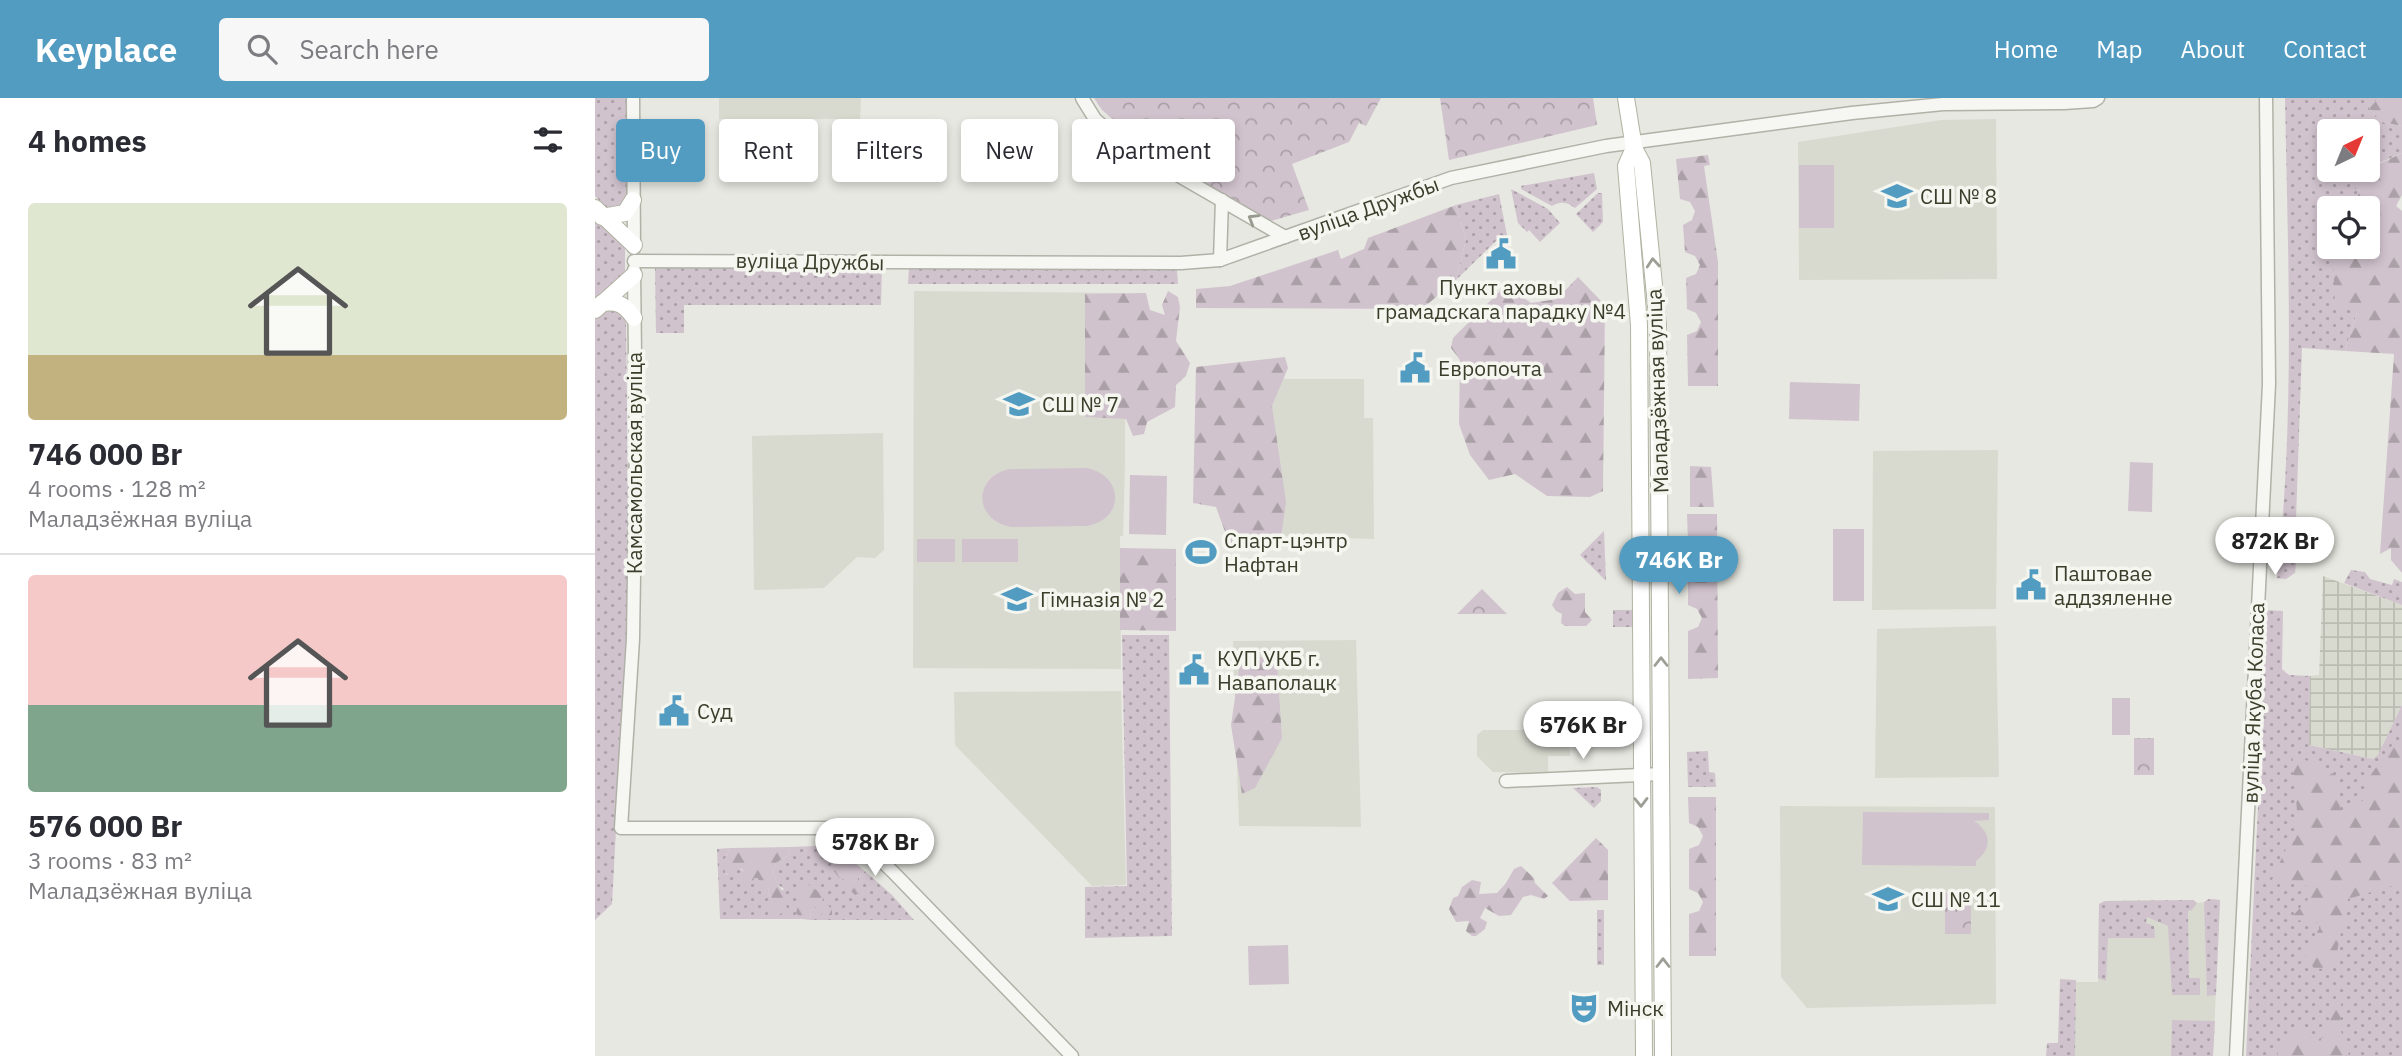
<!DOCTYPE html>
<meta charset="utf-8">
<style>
:root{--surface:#fff;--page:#f7f7f7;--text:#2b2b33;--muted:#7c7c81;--line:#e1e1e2;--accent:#529bc1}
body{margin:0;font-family:"IBM Plex Sans",sans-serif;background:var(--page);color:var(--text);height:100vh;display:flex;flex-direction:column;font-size:26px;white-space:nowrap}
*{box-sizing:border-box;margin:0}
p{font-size:23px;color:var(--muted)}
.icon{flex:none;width:38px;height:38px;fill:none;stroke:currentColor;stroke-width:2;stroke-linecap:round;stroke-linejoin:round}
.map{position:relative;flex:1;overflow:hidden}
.panel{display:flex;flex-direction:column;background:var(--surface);width:595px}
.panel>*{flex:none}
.guide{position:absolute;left:21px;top:21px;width:665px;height:63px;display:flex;gap:14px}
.needle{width:46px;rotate:43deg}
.controls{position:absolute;left:1722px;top:21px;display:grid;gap:14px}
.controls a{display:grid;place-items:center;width:63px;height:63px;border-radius:7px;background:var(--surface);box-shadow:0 4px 10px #0003;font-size:35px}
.price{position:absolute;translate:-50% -60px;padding:0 16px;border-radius:24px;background:#fff;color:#222;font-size:23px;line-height:46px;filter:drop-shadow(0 2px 4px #0008)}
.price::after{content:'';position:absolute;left:50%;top:42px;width:21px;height:16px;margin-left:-10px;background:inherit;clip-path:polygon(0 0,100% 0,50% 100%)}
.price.on{background:var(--accent);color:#fff}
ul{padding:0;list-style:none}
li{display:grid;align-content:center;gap:14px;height:371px;padding:0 28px}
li+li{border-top:2px solid var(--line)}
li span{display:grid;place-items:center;height:217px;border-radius:7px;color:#555}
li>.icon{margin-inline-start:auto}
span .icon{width:126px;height:126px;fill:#fffc;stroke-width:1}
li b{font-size:30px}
h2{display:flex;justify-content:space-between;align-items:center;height:84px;padding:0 28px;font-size:30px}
.pill{padding:0 24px;border-radius:7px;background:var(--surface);box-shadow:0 4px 10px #0003;font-size:24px;line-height:63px}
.pill.on{background:var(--accent);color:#fff}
header{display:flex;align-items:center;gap:42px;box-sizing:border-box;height:98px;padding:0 35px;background:var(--accent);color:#fff}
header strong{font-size:33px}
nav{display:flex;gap:38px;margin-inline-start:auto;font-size:24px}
.search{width:490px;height:63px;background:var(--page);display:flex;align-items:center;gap:18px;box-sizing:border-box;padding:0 24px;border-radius:7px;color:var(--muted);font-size:26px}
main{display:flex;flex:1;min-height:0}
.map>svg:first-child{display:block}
.built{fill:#d8dacf}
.industrial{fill:url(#industrial-grid)}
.grass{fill:url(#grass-dots)}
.forest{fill:url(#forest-firs)}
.park{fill:url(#park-crowns)}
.pitch{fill:#d1c3ce}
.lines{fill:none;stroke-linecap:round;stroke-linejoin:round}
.minor-casing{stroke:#b0b2a7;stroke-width:15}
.major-casing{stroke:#b1b2a1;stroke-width:18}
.minor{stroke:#f6f7f3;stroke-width:12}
.major{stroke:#fff;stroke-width:16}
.oneway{stroke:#989a8f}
.oneway2{stroke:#9d9e95}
.labels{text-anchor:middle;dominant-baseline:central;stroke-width:7;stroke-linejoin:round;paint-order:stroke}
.poi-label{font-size:21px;fill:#3b3e2b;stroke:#f5f6f0;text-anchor:start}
.street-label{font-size:21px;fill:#3b3e2b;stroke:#f5f6f0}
</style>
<header>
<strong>Keyplace</strong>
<div class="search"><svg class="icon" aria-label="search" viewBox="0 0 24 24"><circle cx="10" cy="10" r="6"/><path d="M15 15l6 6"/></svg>Search here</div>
<nav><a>Home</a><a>Map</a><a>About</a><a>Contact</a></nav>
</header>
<main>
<section class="panel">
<h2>4 homes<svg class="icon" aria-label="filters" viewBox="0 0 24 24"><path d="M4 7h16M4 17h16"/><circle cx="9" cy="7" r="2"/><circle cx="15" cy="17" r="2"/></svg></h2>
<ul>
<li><span style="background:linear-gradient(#dfe7d0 70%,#c2b280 0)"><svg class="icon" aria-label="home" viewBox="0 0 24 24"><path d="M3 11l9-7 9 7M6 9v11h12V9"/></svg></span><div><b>746 000 Br</b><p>4 rooms · 128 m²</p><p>Маладзёжная вуліца</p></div></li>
<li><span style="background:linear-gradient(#f6c9c9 60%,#7fa58c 0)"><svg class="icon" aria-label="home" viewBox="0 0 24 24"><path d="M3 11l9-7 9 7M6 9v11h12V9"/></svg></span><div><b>576 000 Br</b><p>3 rooms · 83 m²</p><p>Маладзёжная вуліца</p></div></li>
</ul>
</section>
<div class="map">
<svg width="1807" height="958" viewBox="0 0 1807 958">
<defs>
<pattern id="industrial-grid" width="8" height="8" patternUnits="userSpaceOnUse" patternTransform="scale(1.75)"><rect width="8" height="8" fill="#d8dacf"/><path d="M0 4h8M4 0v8" fill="none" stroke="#babcb2"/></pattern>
<pattern id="grass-dots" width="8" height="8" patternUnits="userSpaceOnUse" patternTransform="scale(1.75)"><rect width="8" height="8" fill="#d1c3ce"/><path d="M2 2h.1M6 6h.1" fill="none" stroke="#aba0a7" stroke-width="1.8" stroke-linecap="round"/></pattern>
<pattern id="forest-firs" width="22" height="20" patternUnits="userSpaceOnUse" patternTransform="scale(1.75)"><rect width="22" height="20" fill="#d1c3ce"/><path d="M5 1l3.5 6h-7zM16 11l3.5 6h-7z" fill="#aba0a7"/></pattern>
<pattern id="park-crowns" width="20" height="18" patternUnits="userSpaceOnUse" patternTransform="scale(1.75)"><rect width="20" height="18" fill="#d1c3ce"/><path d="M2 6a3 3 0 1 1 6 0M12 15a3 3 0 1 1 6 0" fill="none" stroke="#aba0a7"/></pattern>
</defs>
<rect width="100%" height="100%" fill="#e7e8e1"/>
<g class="built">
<polygon points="124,0 266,0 265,21 124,21"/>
<polygon points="1401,21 1402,181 1204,182 1203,44 1346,22"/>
<polygon points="319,193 530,195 530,365 528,438 525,438 526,571 318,570"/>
<polygon points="629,281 769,281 769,320 778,320 779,441 633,436"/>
<polygon points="288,335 289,452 280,460 262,459 229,490 159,492 157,338"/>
<polygon points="1403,352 1401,511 1277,512 1278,353"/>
<polygon points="1401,528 1404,679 1280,680 1282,531"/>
<polygon points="761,542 766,729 644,728 638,543"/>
<polygon points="526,593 531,787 497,788 360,647 359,594"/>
<polygon points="888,632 931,632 932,639 974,638 975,658 953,658 953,675 898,674 882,658 882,637"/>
<polygon points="1185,708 1400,709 1401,906 1212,910 1186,879"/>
<polygon points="1614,801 1625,802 1618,958 1471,958 1473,884 1503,884 1504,806 1510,803 1598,802 1603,805 1610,804"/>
</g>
<polygon class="industrial" points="1728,478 1807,507 1807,607 1783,658 1778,661 1713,647 1715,578 1724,577"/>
<g class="grass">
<polygon points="0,0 32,0 33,100 29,107 12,111 0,98"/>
<path d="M1690,0H1784L1774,10L1787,24L1807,28V55L1773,70V33H1734V72H1770L1755,80L1765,91L1759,109L1766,110H1734V149H1747L1738,164L1762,214L1750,253L1707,250L1700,450L1702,456L1700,475L1691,481L1682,480C1700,321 1693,160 1690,0Z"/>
<path d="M999,75L1002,91L980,110C972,104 966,103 957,108L926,91V88Z"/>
<polygon points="916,91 953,111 965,125 945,144 934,132 932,134 923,125"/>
<polygon points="1003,95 1007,95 1008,124 998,134 981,116"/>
<polygon points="904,96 916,158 901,143 861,182 871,141 861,107"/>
<polygon points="0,119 30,148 30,178 0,204"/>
<polygon points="60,169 287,170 286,207 89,207 89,235 61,235"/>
<polygon points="314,170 582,171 583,186 313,186"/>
<polygon points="11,212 25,213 31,221 34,490 17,806 0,822 0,220"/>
<polygon points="1009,433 1011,483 985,457"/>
<polygon points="1756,472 1770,474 1775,481 1797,487 1799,481 1807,484 1807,507 1749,485"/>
<polygon points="1018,512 1037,512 1042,516 1042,524 1037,529 1018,529"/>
<polygon points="1670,512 1688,513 1687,571 1694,577 1715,578 1714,647 1778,661 1783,657 1807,607 1807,958 1651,958 1666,647"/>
<polygon points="527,537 574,537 577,838 490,840 490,789 532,788"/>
<polygon points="1113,653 1114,674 1120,675 1121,689 1093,689 1092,654"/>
<polygon points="1002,689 1006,692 1006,703 999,710 978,690"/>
<polygon points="221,748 236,750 250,757 244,762 250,782 260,797 263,780 270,773 297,797 319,822 216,822 215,813 226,802 224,794 220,792 204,805 202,815 207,821 125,821 122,751 135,750 130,761 130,775 133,777 138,770 142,769 159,780 163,779 174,790 173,794 177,801 189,791 182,786 178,773 181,765 194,757 195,749"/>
<polygon points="1614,801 1625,802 1621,897 1612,898 1609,804"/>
<polygon points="1598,802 1602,805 1597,812 1593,813 1594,880 1605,880 1605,897 1577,897 1573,828 1552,819 1551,825 1559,828 1560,840 1513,840 1511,883 1503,880 1504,806 1510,803"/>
<rect x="1002" y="812" width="7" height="55"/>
<polygon points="1465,881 1481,882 1480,958 1451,958 1452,945 1463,945"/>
<polygon points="1577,922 1620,923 1618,958 1576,958"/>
</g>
<g class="forest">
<polygon points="1784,0 1807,0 1807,28 1787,24 1774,10"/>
<polygon points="1807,55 1807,97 1801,108 1807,113 1807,475 1796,462 1796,450 1785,456 1799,256 1750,253 1762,214 1740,208 1738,163 1747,149 1773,149 1773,117 1777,113 1773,110 1759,109 1765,91 1755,90 1755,80"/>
<polygon points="1113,57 1115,67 1109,68 1123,164 1123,288 1093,288 1092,237 1102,233 1106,224 1101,215 1092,211 1091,180 1101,176 1105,167 1100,158 1090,154 1088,127 1097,122 1100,113 1095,104 1085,101 1081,61"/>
<polygon points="861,107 871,141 861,182 827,211 601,210 601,191 635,188 743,152 746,161 769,151 773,140"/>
<polygon points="983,179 1010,207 1008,393 995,399 952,398 920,376 894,382 875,357 864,326 865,262 856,250 858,240 911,187 936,205 962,201"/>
<polygon points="573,193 583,199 585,209 581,243 595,265 591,278 581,287 580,309 552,324 549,336 538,338 531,321 490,319 490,196 551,195 555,212 570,217 567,207"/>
<polygon points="690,259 693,270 677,308 691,404 685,447 636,450 621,409 598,405 601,269"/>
<polygon points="1095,368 1116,369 1119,409 1095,409"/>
<polygon points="1092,416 1122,416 1123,580 1093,581 1093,533 1103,529 1107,520 1102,511 1093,507 1093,467 1102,463 1106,455 1102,446 1093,442"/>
<polygon points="525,450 581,451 581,533 525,532"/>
<polygon points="972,489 980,496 990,495 990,514 997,522 991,528 970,528 966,525 967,516 961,513 957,507 963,495"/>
<polygon points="647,552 682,565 687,640 660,690 647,696 636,627"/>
<polygon points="1798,646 1807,648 1807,785 1753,801 1739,868 1720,872 1709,856 1727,826 1695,821 1714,800 1709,783 1677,782 1703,724 1697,655 1740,677 1746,713 1773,700 1772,682"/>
<polygon points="1093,699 1121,699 1121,858 1094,858 1094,816 1104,813 1108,804 1103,795 1094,791 1094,751 1104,747 1108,738 1103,729 1094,725"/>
<polygon points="1001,740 1013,752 1013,802 975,803 957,785"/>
<path d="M195,749L194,757L181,765L178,773C180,777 180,781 182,785C188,795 194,798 191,812L184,817L177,816L174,810L177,801L173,794L174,790L170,789L163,780H159L158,785L152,787L144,784V779L149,774L147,771L138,770L139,779L130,775V761L135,750Z"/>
<polygon points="250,757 270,773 263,780 263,786 268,789 267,794 260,797 250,787 250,782 244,780 239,773 244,762"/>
<polygon points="926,768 939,780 940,785 953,798 949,801 936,797 928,799 916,817 904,818 890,810 885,820 892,824 890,831 881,838 877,838 871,833 874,823 861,824 854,811 858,800 863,798 867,789 877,782 886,784 884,796 902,795 911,785 919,771"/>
<polygon points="213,786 224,794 230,792 231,798 227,802 237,811 237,817 228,818 221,809 215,813 216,822 207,821 201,815 204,805 200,795 206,788"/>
<polygon points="1747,899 1744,930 1755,950 1753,958 1683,958 1682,946 1708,930 1723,947 1735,925 1732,913"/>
</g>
<g class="park">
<polygon points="499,0 786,0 771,28 764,25 754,44 697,66 714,112 672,124 536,37 507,12"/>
<polygon points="845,0 998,0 1002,27 854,62"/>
<polygon points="887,491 912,516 862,516"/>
<rect x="1539" y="640" width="20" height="37"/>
<rect x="1350" y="795" width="26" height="41"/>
</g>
<g class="pitch">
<rect x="1204" y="67" width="35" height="63"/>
<polygon points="1195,284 1265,286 1264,323 1194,321"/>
<polygon points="1535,364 1558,365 1557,414 1533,413"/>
<path d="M492,370C529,378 530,421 492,428L416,429C378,422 378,378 415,371Z"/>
<polygon points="535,377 572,378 571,437 534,436"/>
<rect x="1238" y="431" width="31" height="72"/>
<rect x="322" y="441" width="38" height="23"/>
<rect x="367" y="441" width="56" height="23"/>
<rect x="1517" y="600" width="18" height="37"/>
<path d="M1268,714L1394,715V722L1379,723C1396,734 1398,750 1381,763V768L1267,767Z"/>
<polygon points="693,847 694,886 654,887 653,848"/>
</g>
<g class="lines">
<g class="minor-casing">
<g id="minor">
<polyline points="38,0 39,150"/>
<polyline points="487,0 500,21 527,45 690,139"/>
<polyline points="625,162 627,102"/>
<polyline points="39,163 586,165 625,162 856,80 1011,48 1257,15 1348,6 1469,5 1498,3 1503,0"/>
<path d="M39,172L41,346L38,541L26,730H234C265,741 275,752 298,774L477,958"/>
<polyline points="911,683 1067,676"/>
<polyline points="1641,958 1674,286 1671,0"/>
</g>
</g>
<g class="major-casing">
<g id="major">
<polyline points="1031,0 1039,50 1047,65 1063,228 1068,958"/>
<polyline points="1039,50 1031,68 1044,227 1049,958"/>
<polyline points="0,110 39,147"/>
<polyline points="7,119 30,115 38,102"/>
<path d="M7,205C24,203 30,207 39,220"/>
<polyline points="0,212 39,177"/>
</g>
</g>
<use href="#minor" class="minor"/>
<use href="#major" class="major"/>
</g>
<defs><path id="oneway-chevron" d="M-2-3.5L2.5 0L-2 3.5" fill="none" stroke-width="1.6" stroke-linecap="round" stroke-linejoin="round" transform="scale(1.75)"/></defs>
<use class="oneway" href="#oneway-chevron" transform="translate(658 121) rotate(-149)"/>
<g class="oneway2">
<use href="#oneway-chevron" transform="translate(1058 165) rotate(-95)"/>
<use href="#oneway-chevron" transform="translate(1066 564) rotate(-90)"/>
<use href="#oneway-chevron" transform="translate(1046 704) rotate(89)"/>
<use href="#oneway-chevron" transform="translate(1068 865) rotate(-90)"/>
</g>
<defs>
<g id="school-bare" transform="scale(2.415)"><path d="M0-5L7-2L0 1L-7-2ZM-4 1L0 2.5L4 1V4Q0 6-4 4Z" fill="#529bc1" stroke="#f5f6f0" stroke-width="2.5" paint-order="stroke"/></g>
<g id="civic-bare" transform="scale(2.415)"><path d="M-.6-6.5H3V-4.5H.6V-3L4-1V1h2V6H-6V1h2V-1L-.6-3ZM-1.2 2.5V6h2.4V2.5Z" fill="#529bc1" stroke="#f5f6f0" stroke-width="2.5" paint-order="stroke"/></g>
<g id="stadium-bare" transform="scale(2.415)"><path d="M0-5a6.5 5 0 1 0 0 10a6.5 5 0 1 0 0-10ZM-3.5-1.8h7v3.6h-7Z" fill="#529bc1" stroke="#f5f6f0" stroke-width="2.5" paint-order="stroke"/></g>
<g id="theatre-bare" transform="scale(2.415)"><path d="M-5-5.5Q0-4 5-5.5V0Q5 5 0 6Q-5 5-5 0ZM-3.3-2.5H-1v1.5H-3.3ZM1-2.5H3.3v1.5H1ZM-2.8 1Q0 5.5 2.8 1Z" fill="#529bc1" stroke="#f5f6f0" stroke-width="2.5" paint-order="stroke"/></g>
</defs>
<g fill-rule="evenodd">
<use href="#school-bare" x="1302" y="98"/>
<use href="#civic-bare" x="906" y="156"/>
<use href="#civic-bare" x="820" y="270"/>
<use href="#school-bare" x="424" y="306"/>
<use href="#stadium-bare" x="606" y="454"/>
<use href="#civic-bare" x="1436" y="487"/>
<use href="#school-bare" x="422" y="501"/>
<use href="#civic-bare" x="599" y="572"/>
<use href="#civic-bare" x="79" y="613"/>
<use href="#school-bare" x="1293" y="801"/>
<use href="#theatre-bare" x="989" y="910"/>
</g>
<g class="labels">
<g class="poi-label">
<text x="1325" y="98">СШ № 8</text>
<text x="906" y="189" text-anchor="middle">Пункт аховы<tspan x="906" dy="24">грамадскага парадку №4</tspan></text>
<text x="843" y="270">Европочта</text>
<text x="447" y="306">СШ № 7</text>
<text x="629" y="442">Спарт-цэнтр<tspan x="629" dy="24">Нафтан</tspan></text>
<text x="1459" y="475">Паштовае<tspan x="1459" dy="24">аддзяленне</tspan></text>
<text x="445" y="501">Гімназія № 2</text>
<text x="622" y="560">КУП УКБ г.<tspan x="622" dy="24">Наваполацк</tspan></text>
<text x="102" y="613">Суд</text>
<text x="1316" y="801">СШ № 11</text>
<text x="1012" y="910">Мінск</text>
</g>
<g class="street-label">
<text transform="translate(773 110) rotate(-20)">вуліца Дружбы</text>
<text transform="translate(215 163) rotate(1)">вуліца Дружбы</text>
<text transform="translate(1062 293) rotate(-92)">Маладзёжная вуліца</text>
<text transform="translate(39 365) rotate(-90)">Камсамольская вуліца</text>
<text transform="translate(1658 605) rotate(-88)">вуліца Якуба Коласа</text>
</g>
</g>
</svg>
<div class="controls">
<a><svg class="needle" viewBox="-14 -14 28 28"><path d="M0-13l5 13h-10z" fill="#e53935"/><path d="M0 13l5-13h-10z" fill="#7c7c81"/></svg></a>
<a><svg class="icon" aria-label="locate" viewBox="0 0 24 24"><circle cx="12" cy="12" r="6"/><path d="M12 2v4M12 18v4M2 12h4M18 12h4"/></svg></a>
</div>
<b class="price" style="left:1680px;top:479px">872K Br</b>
<b class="price on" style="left:1084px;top:498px">746K Br</b>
<b class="price" style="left:988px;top:663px">576K Br</b>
<b class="price" style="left:280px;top:780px">578K Br</b>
<div class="guide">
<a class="pill on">Buy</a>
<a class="pill">Rent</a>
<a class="pill">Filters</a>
<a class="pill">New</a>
<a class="pill">Apartment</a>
</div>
</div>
</main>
